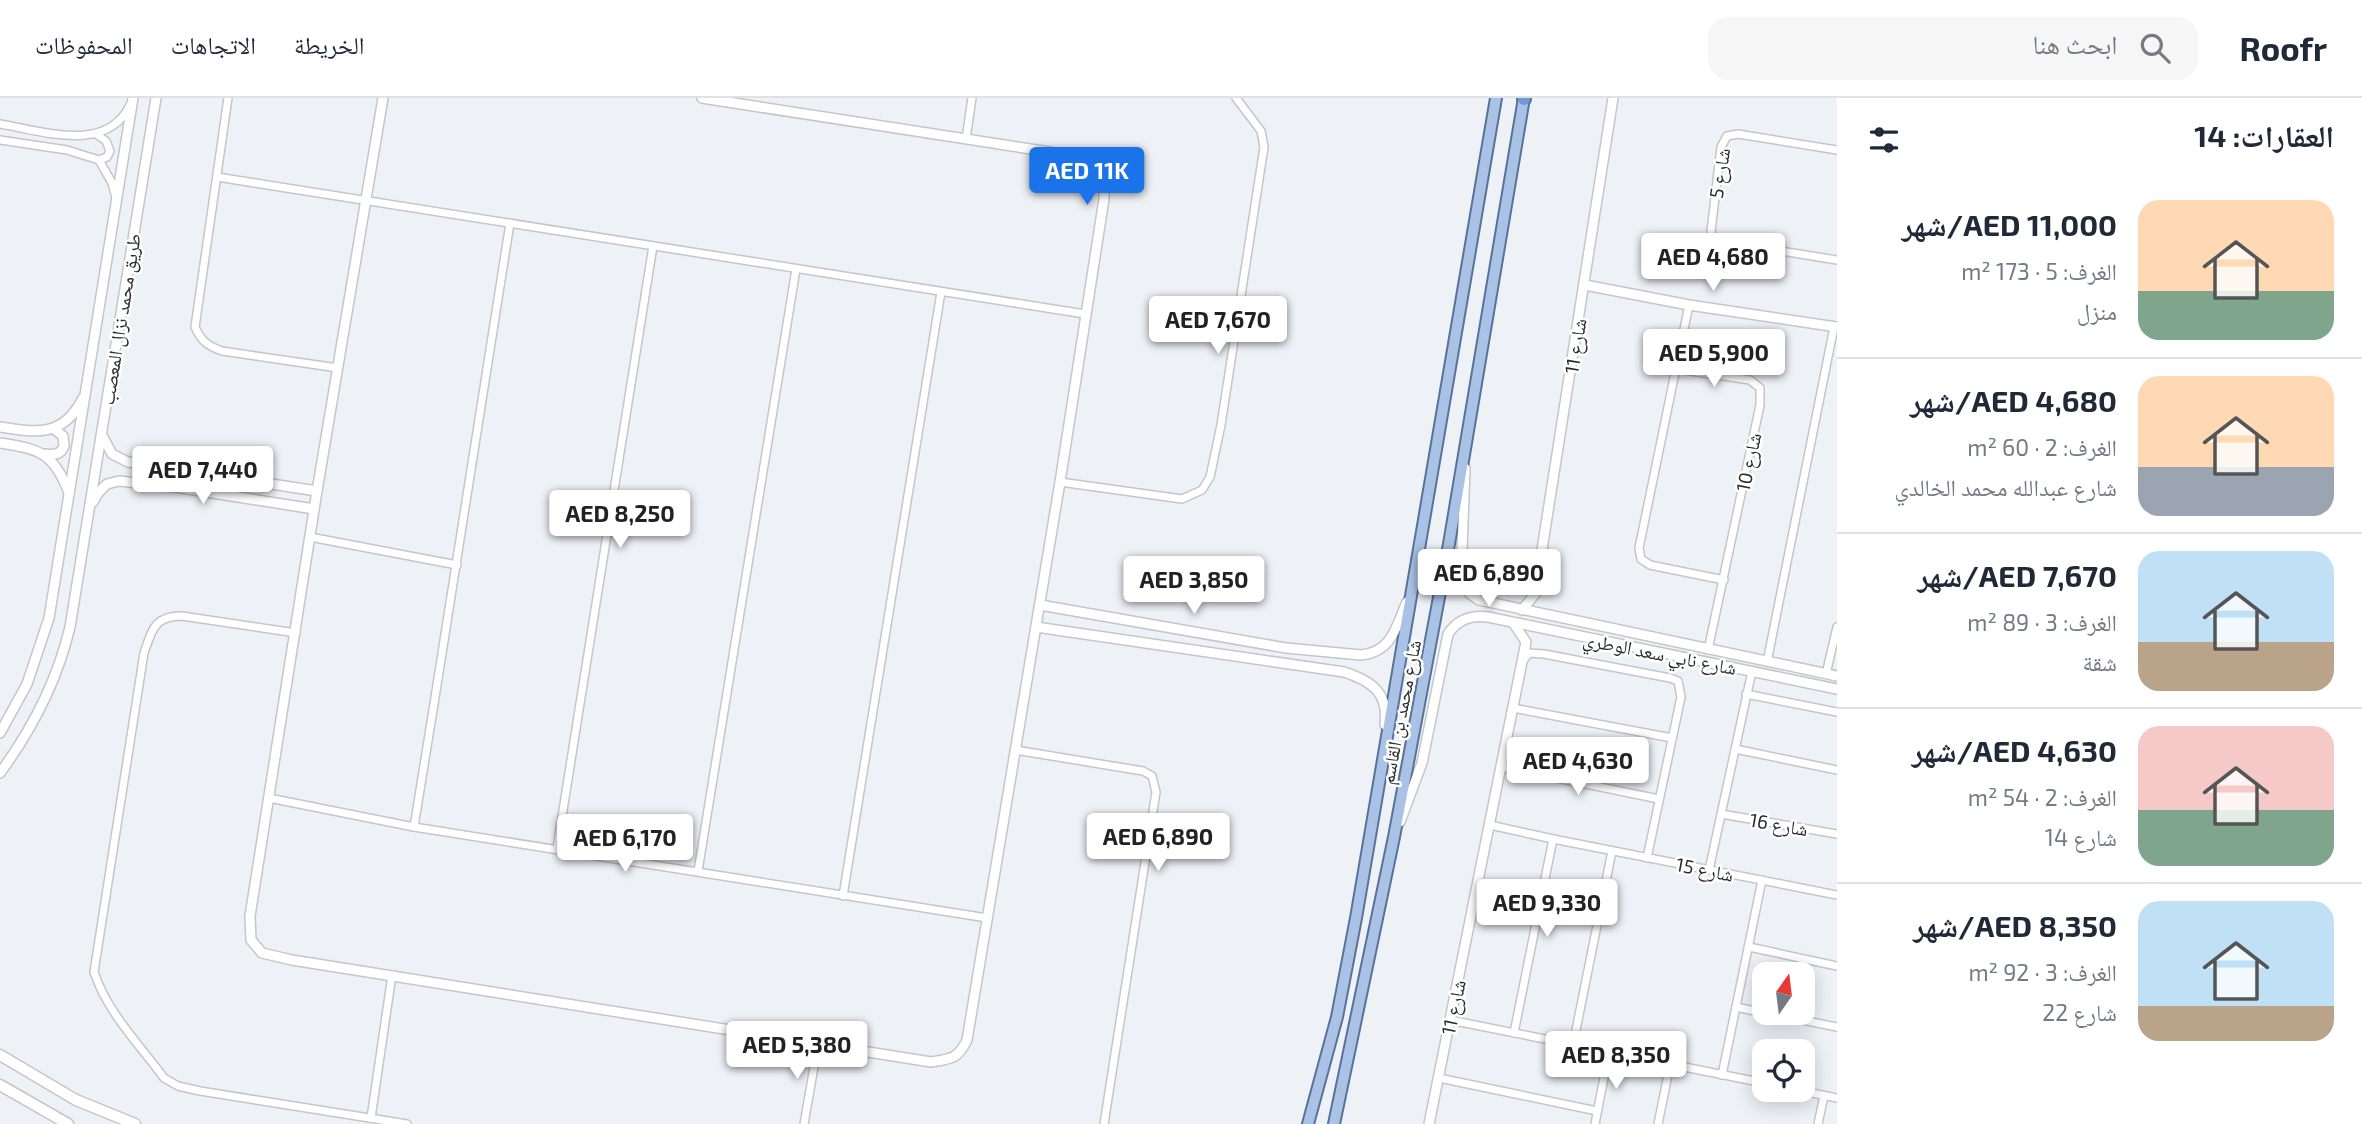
<!DOCTYPE html>
<html lang="ar">
<meta charset="utf-8">
<style>
:root{--surface:#fff;--page:#f6f6f7;--text:#1f2937;--muted:#747a83;--line:#e0e1e3;--accent:#1a73e8}
body{margin:0;font-family:"Exo 2","Noto Naskh Arabic",sans-serif;background:var(--page);color:var(--text);direction:rtl;height:100vh;display:flex;flex-direction:column;font-size:26px;white-space:nowrap}
*{box-sizing:border-box;margin:0}
p{font-size:23px;color:var(--muted)}
.icon{flex:none;width:38px;height:38px;fill:none;stroke:currentColor;stroke-width:2;stroke-linecap:round;stroke-linejoin:round}
.map{position:relative;flex:1;overflow:hidden;direction:ltr}
.details{display:flex;flex-direction:column;background:var(--surface);width:525px}
.details>*{flex:none}
.needle{width:46px;rotate:14deg}
.fabs{position:absolute;left:1752px;top:864px;display:grid;gap:14px}
.fabs a{display:grid;place-items:center;width:63px;height:63px;border-radius:14px;background:var(--surface);box-shadow:0 4px 18px #0003;font-size:35px}
.price{position:absolute;translate:-50% -60px;padding:0 16px;border-radius:7px;background:#fff;color:#222;font-size:23px;line-height:46px;filter:drop-shadow(0 2px 4px #0008)}
.price::after{content:'';position:absolute;left:50%;top:42px;width:21px;height:16px;margin-left:-10px;background:inherit;clip-path:polygon(0 0,100% 0,50% 100%)}
.price.active{background:var(--accent);color:#fff}
ul{padding:0;list-style:none}
li{display:flex;align-items:center;gap:21px;height:175px;padding:0 28px}
li+li{border-top:2px solid var(--line)}
li span{display:grid;place-items:center;flex:none;width:196px;height:140px;border-radius:21px;color:#555}
li>.icon{margin-inline-start:auto}
span .icon{width:84px;height:84px;fill:#fffc;stroke-width:1}
li b{font-size:30px}
h2{display:flex;justify-content:space-between;align-items:center;height:84px;padding:0 28px;font-size:30px}
header{display:flex;align-items:center;gap:42px;box-sizing:border-box;height:98px;padding:0 35px;background:var(--surface);border-bottom:2px solid var(--line)}
header strong{font-size:33px}
nav{display:flex;gap:38px;margin-inline-start:auto;font-size:24px}
.search{width:490px;height:63px;background:var(--page);display:flex;align-items:center;gap:18px;box-sizing:border-box;padding:0 24px;border-radius:21px;color:var(--muted);font-size:26px}
main{display:flex;flex:1;min-height:0}
.map>svg:first-child{display:block}
.lines{fill:none;stroke-linecap:round;stroke-linejoin:round}
.minor-casing{stroke:#c3c6cb;stroke-width:10}
.tertiary-casing{stroke:#c3c6cb;stroke-width:12}
.secondary-casing{stroke:#c3c6cb;stroke-width:13}
.primary-casing{stroke:#587399;stroke-width:14}
.motorway-casing{stroke:#587399;stroke-width:16}
.minor{stroke:#fff;stroke-width:7}
.tertiary{stroke:#fff;stroke-width:9}
.secondary{stroke:#fff;stroke-width:10}
.primary{stroke:#aac2e5;stroke-width:10}
.motorway{stroke:#7199d3;stroke-width:12}
.labels{text-anchor:middle;dominant-baseline:central;stroke-width:5;stroke-linejoin:round;paint-order:stroke}
.street-label{font-size:19px;fill:#2a2c2e;stroke:#fff}
</style>
<header>
<strong>Roofr</strong>
<div class="search"><svg class="icon" aria-label="search" viewBox="0 0 24 24"><circle cx="10" cy="10" r="6"/><path d="M15 15l6 6"/></svg>ابحث هنا</div>
<nav><a>الخريطة</a><a>الاتجاهات</a><a>المحفوظات</a></nav>
</header>
<main>
<section class="details">
<h2>العقارات: 14<svg class="icon" aria-label="filters" viewBox="0 0 24 24"><path d="M4 7h16M4 17h16"/><circle cx="9" cy="7" r="2"/><circle cx="15" cy="17" r="2"/></svg></h2>
<ul>
<li><span style="background:linear-gradient(#ffd9b3 65%,#7fa58c 0)"><svg class="icon" aria-label="home" viewBox="0 0 24 24"><path d="M3 11l9-7 9 7M6 9v11h12V9"/></svg></span><div><b>AED 11,000/شهر</b><p>الغرف: 5 · 173 m²</p><p>منزل</p></div></li>
<li><span style="background:linear-gradient(#ffd9b3 65%,#9aa5b1 0)"><svg class="icon" aria-label="home" viewBox="0 0 24 24"><path d="M3 11l9-7 9 7M6 9v11h12V9"/></svg></span><div><b>AED 4,680/شهر</b><p>الغرف: 2 · 60 m²</p><p>شارع عبدالله محمد الخالدي</p></div></li>
<li><span style="background:linear-gradient(#bfe0f5 65%,#b9a48a 0)"><svg class="icon" aria-label="home" viewBox="0 0 24 24"><path d="M3 11l9-7 9 7M6 9v11h12V9"/></svg></span><div><b>AED 7,670/شهر</b><p>الغرف: 3 · 89 m²</p><p>شقة</p></div></li>
<li><span style="background:linear-gradient(#f6c9c9 60%,#7fa58c 0)"><svg class="icon" aria-label="home" viewBox="0 0 24 24"><path d="M3 11l9-7 9 7M6 9v11h12V9"/></svg></span><div><b>AED 4,630/شهر</b><p>الغرف: 2 · 54 m²</p><p>شارع 14</p></div></li>
<li><span style="background:linear-gradient(#bfe0f5 75%,#b9a48a 0)"><svg class="icon" aria-label="home" viewBox="0 0 24 24"><path d="M3 11l9-7 9 7M6 9v11h12V9"/></svg></span><div><b>AED 8,350/شهر</b><p>الغرف: 3 · 92 m²</p><p>شارع 22</p></div></li>
</ul>
</section>
<div class="map">
<svg width="1837" height="1026" viewBox="0 0 1837 1026">
<rect width="100%" height="100%" fill="#eef2f7"/>
<g class="lines">
<g class="minor-casing">
<g id="minor">
<path d="M228,0L195,229C201,243 208,248 222,253L338,270"/>
<path d="M0,26C42,33 107,56 130,7"/>
<polyline points="96,36 106,43 110,53 107,59 99,62"/>
<polyline points="966,41 972,0"/>
<polyline points="0,42 67,52 99,62 112,85 116,100"/>
<polyline points="1837,52 1738,36 1727,38 1721,49 1711,133 1713,139 1719,143 1837,162"/>
<polyline points="217,79 1085,216"/>
<polyline points="1689,207 1639,450 1641,461 1650,467 1724,482"/>
<polyline points="1677,271 1750,282 1760,290 1760,307 1708,552"/>
<polyline points="1060,384 1182,401 1202,392 1210,379 1221,327 1264,49 1261,33 1236,0"/>
<polyline points="310,439 457,467"/>
<path d="M296,535L182,518C154,518 152,532 144,555L94,874C107,914 139,946 164,980L178,988L200,993L407,1026"/>
<polyline points="1523,563 1529,555 1544,556 1670,580 1678,583 1681,599 1647,760"/>
<polyline points="1767,564 1834,229"/>
<polyline points="1826,576 1837,529"/>
<polyline points="1746,596 1837,614"/>
<polyline points="1513,610 1672,640"/>
<polyline points="1735,651 1837,672"/>
<polyline points="1015,652 1143,673 1152,678 1156,694 1104,1026"/>
<polyline points="1502,669 1659,701"/>
<polyline points="269,700 414,729 987,820"/>
<polyline points="1721,716 1837,736"/>
<polyline points="1490,727 1553,741 1837,797"/>
<path d="M414,729C447,528 478,327 510,125"/>
<polyline points="557,750 653,148"/>
<polyline points="1709,772 1752,573"/>
<polyline points="698,773 796,171"/>
<polyline points="843,798 941,194"/>
<polyline points="1749,849 1837,868"/>
<polyline points="1736,909 1764,915"/>
<polyline points="1767,915 1837,929"/>
<polyline points="1450,922 1764,985"/>
<polyline points="1514,935 1553,741"/>
<polyline points="1573,947 1612,753"/>
<polyline points="1722,977 1762,782"/>
<polyline points="1439,980 1597,1013"/>
<polyline points="1798,992 1837,1000"/>
<polyline points="371,1020 392,877"/>
<polyline points="804,1026 818,946"/>
<polyline points="1595,1026 1609,954"/>
<polyline points="1658,1026 1670,967"/>
<polyline points="1818,1026 1824,998"/>
</g>
</g>
<g class="tertiary-casing">
<g id="tertiary">
<path d="M383,0L317,393L250,818L251,842L262,855L292,862L931,964C951,961 958,961 967,942L1060,384L1104,101C1105,61 1084,62 1050,54L702,0"/>
<polyline points="1585,187 1689,207 1837,229"/>
<path d="M0,329C37,335 64,339 83,300"/>
<polyline points="103,339 112,356 128,364 317,393"/>
<path d="M0,345C40,351 54,355 69,395"/>
<path d="M45,356C53,357 61,357 64,348L63,338L54,331"/>
<polyline points="1465,370 1461,480 1469,495 1479,502 1837,578"/>
<polyline points="93,404 98,395 107,386 119,383 175,389 314,411"/>
<path d="M1040,507L1286,550L1361,557C1392,554 1396,529 1407,504"/>
<polyline points="1522,512 1535,496 1613,0"/>
<path d="M1036,529L1344,574C1372,583 1389,595 1385,627"/>
<polyline points="0,635 27,586 49,520 133,0"/>
<path d="M0,675C33,630 57,584 70,529L156,0"/>
<path d="M1400,724L1422,665L1448,536C1458,521 1471,517 1488,519L1837,591"/>
<polyline points="1429,1026 1526,544 1514,526"/>
</g>
</g>
<g class="secondary-casing">
<g id="secondary">
<polyline points="0,957 76,1002 135,1026"/>
<polyline points="0,987 68,1026"/>
</g>
</g>
<g class="primary-casing">
<g id="primary">
<polyline points="1308,1026 1337,919 1356,820 1496,0"/>
<polyline points="1334,1026 1394,739 1449,446 1524,0"/>
</g>
</g>
<g class="motorway-casing">
<polyline id="motorway" points="1524,1 1524,0"/>
</g>
<use href="#minor" class="minor"/>
<use href="#tertiary" class="tertiary"/>
<use href="#secondary" class="secondary"/>
<use href="#primary" class="primary"/>
<use href="#motorway" class="motorway"/>
</g>
<g class="labels">
<g class="street-label">
<text transform="translate(1719 75) rotate(-81)">شارع 5</text>
<text transform="translate(120 221) rotate(-81)">طريق محمد نزال المعصب</text>
<text transform="translate(1575 248) rotate(-81)">شارع 11</text>
<text transform="translate(1748 364) rotate(-78)">شارع 10</text>
<text transform="translate(1660 555) rotate(11)">شارع نابي سعد الوطري</text>
<text transform="translate(1400 614) rotate(-79)">شارع محمد بن القاسم</text>
<text transform="translate(1779 726) rotate(10)">شارع 16</text>
<text transform="translate(1705 771) rotate(11)">شارع 15</text>
<text transform="translate(1453 909) rotate(-78)">شارع 11</text>
</g>
</g>
</svg>
<div class="fabs">
<a><svg class="needle" viewBox="-14 -14 28 28"><path d="M0-13l5 13h-10z" fill="#e53935"/><path d="M0 13l5-13h-10z" fill="#747a83"/></svg></a>
<a><svg class="icon" aria-label="locate" viewBox="0 0 24 24"><circle cx="12" cy="12" r="6"/><path d="M12 2v4M12 18v4M2 12h4M18 12h4"/></svg></a>
</div>
<b class="price active" style="left:1087px;top:109px">AED 11K</b>
<b class="price" style="left:1713px;top:195px">AED 4,680</b>
<b class="price" style="left:1218px;top:258px">AED 7,670</b>
<b class="price" style="left:1714px;top:291px">AED 5,900</b>
<b class="price" style="left:203px;top:408px">AED 7,440</b>
<b class="price" style="left:620px;top:452px">AED 8,250</b>
<b class="price" style="left:1489px;top:511px">AED 6,890</b>
<b class="price" style="left:1194px;top:518px">AED 3,850</b>
<b class="price" style="left:1578px;top:699px">AED 4,630</b>
<b class="price" style="left:1158px;top:775px">AED 6,890</b>
<b class="price" style="left:625px;top:776px">AED 6,170</b>
<b class="price" style="left:1547px;top:841px">AED 9,330</b>
<b class="price" style="left:797px;top:983px">AED 5,380</b>
<b class="price" style="left:1616px;top:993px">AED 8,350</b>
</div>
</main>
